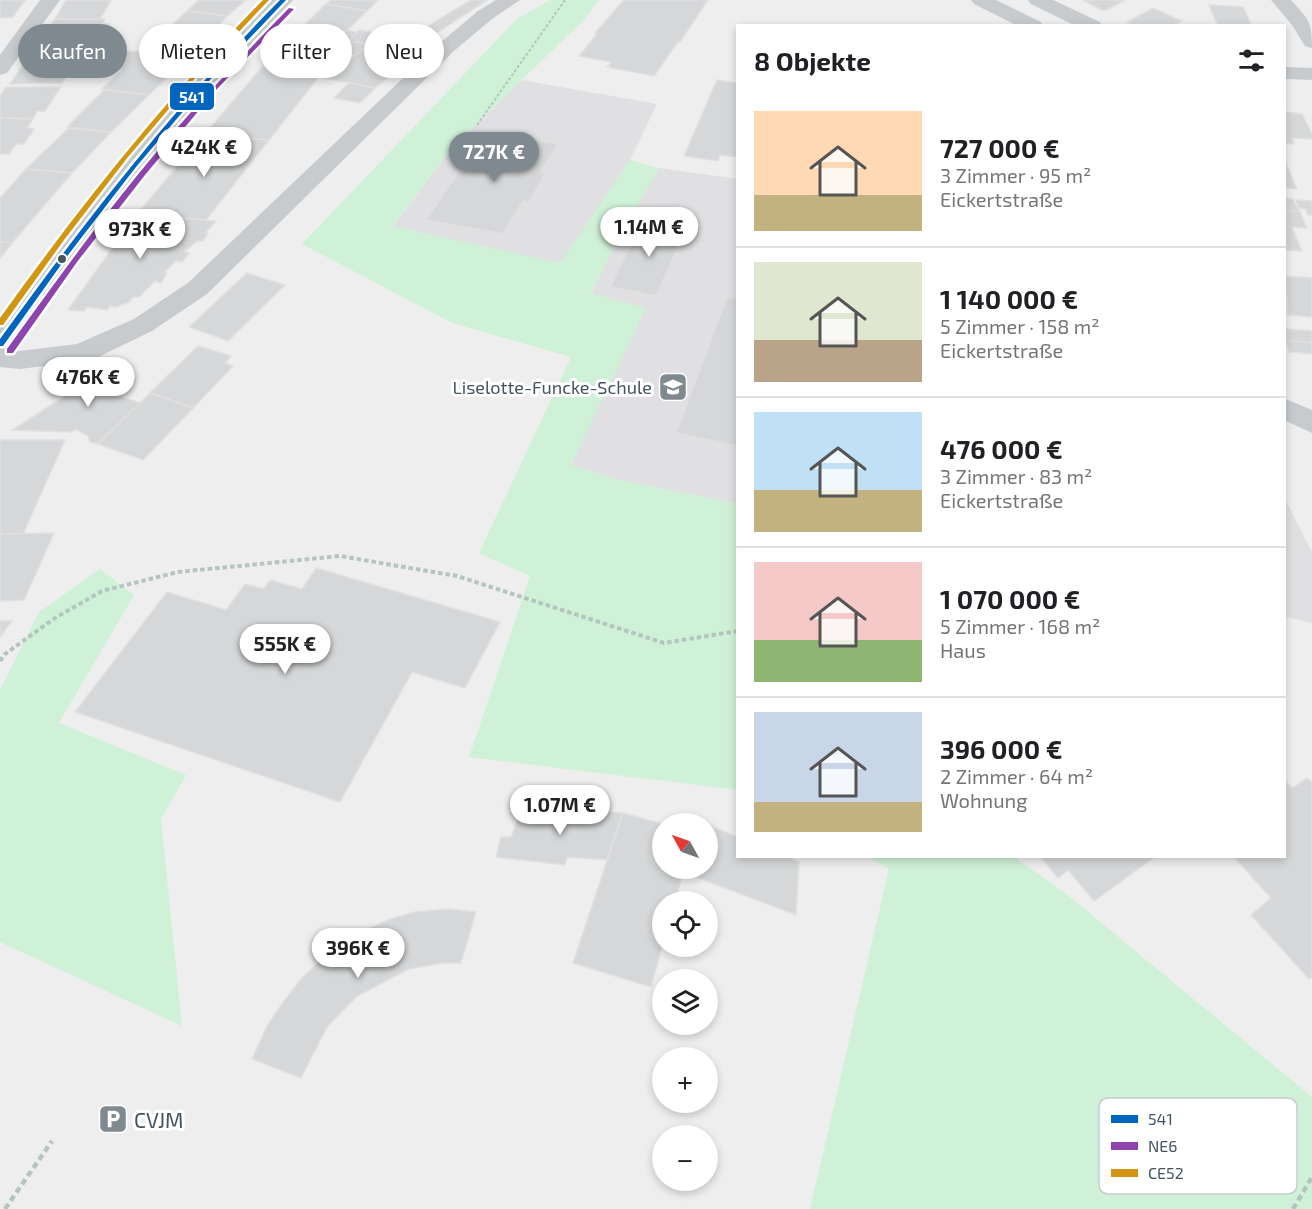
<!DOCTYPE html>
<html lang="de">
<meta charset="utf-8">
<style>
:root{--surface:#fff;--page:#f6f6f6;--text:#202124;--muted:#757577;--line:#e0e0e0;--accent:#7f8a90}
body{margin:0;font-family:"Exo 2",sans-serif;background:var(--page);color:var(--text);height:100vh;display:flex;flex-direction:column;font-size:22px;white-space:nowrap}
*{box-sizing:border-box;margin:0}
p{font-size:20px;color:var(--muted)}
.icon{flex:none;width:33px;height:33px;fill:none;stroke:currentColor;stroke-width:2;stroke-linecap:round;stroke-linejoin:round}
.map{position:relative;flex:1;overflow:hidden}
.side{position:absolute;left:736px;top:24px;width:550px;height:834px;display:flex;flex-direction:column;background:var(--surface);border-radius:0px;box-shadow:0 3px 9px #0003}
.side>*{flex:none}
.top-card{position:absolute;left:18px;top:24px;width:570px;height:54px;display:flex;gap:12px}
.needle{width:39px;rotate:310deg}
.controls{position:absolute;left:652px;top:813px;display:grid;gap:12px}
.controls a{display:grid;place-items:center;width:66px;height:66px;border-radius:50%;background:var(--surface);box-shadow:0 3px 9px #0003;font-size:30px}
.price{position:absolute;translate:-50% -51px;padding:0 14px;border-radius:21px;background:#fff;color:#222;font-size:20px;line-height:39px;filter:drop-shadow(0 2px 3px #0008)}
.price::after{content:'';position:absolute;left:50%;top:36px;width:18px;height:14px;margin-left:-9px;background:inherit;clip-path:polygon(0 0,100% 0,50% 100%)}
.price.selected{background:var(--accent);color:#fff}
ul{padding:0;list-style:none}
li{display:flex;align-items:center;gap:18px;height:150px;padding:0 18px}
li+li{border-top:2px solid var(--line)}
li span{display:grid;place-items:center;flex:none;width:168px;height:120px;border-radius:0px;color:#555}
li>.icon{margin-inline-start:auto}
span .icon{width:72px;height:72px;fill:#fffc;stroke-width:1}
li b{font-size:26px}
h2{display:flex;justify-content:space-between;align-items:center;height:72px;padding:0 18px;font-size:26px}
.chip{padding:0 21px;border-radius:27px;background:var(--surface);box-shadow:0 3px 9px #0003;font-size:21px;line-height:54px}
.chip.selected{background:var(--accent);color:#fff}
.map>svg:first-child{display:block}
.education{fill:#e0dfe1}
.green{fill:#cff1d7}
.building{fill:#d6d7d8;stroke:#e0e0e1;stroke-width:1.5}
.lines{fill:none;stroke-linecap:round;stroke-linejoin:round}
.path-far2{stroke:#b4c4be;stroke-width:2;stroke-dasharray:3 2;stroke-linecap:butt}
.path-far1{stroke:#b4c4be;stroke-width:4;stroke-dasharray:4.5 3;stroke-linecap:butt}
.path{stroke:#b4c4be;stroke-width:4.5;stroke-dasharray:6 4;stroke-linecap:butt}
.minor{fill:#c7cbce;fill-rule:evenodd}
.primary{fill:#c4c9cc;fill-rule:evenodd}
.bus-1-casing{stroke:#fff;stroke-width:5}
.bus-2-casing{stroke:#fff;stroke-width:5}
.bus-3-casing{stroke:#fff;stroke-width:5}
.bus-1{fill:#0065bd;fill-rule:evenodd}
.bus-2{fill:#8e44ad;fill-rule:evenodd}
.bus-3{fill:#d39613;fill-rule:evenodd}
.bus-dot{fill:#43545d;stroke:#fff;stroke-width:2}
.labels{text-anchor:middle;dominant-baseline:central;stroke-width:6;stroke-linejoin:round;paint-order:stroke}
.poi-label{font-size:18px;fill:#43545d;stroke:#fff;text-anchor:end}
.near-poi-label{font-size:21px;fill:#43545d;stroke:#fff;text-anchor:start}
.key{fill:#fff;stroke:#c7ccce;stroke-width:1.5}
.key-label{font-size:16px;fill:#43545d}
.line-badge{stroke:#fff;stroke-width:2}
.badge-label{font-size:16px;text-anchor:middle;font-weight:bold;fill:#fff}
</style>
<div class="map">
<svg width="1312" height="1209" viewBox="0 0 1312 1209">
<rect width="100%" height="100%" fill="#efeeee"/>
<g class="education">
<polygon points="522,80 657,104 630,160 561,264 393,227 452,147"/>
<polygon points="659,168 738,179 738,504 619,480 570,465 646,308 591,294 615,244"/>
<polygon points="1286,501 1312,552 1312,623 1286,617"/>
</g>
<g class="green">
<polygon points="550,0 599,0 584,20 452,147 393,226 560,263 630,160 659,168 615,244 591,293 646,308 571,465 619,480 738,504 738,790 469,757 530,576 479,553 571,357 452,323 302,244 517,19"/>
<polygon points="100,569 134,595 59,723 186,775 161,819 182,1026 0,942 0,690 39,612"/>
<polygon points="868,857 1014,857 1064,892 1312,1097 1312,1209 810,1209 889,869"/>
</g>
<g class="building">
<polygon points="0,0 25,0 13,17 0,18"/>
<polygon points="66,0 111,0 100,19 55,19"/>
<polygon points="199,0 246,0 227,16 187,11"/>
<polygon points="331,0 378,0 367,11 326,4"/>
<polygon points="471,0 487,0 425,41 408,38"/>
<polygon points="624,0 708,0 680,42 678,42 654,76 607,67 611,62 579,56 597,34 595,33"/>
<polygon points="1082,0 1126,0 1104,11"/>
<polygon points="326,4 367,11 338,39 297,32"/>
<polygon points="1209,5 1243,7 1252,26 1218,26"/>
<polygon points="1153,8 1182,21 1174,26 1135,26 1127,22"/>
<polygon points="187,11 227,16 187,58 143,52"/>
<polygon points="55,19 105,19 102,24 109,24 102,36 94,36 86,49 33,50"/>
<polygon points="346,30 357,32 349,41 338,39"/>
<polygon points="359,30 425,41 428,42 419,53 349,41"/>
<polygon points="297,32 337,38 318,60 315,60 301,74 262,67"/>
<polygon points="349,41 371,44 355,55 337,53"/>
<polygon points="371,44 419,53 375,88 323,78"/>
<polygon points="83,49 62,83 10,84 33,50"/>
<polygon points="127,51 143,52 187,58 149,95 102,89 122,70 109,68"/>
<polygon points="262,67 318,78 269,140 204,135"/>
<polygon points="717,80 738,83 738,157 720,155 718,161 684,156"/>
<polygon points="349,83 375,88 360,103 334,98"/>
<polygon points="6,87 61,87 45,111 37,111 33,119 0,118 0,96"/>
<polygon points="104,90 149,95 111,132 67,127"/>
<polygon points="1286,112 1302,114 1312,134 1312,139 1292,138 1294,144 1286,143"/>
<polygon points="0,118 33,119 27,128 34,129 24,144 16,144 9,154 0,154"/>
<polygon points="69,128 111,132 72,173 26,169"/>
<polygon points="486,131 558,144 540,173 545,174 529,202 523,201 503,234 426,220"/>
<polygon points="204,135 269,140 206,220 137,214"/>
<polygon points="1286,163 1297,189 1286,188"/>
<polygon points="26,169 72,173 12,243 0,242 0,198"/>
<polygon points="1286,198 1293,199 1300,212 1286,211"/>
<polygon points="1296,200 1312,201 1312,215 1308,215 1305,209 1299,208"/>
<polygon points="1286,211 1300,212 1307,228 1292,227 1302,251 1286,250"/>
<polygon points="137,214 216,221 205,233 208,233 203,241 197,241 184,252 189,253 182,262 176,261 164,272 167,273 161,283 155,281 139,297 133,297 129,302 116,307 110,306 107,310 87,307 84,311 68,310"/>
<polygon points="643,219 687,227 656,296 610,287"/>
<polygon points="0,242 12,243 0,258"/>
<polygon points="247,273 285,285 228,341 189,327"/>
<polygon points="1286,276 1312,278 1312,317 1288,315"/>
<polygon points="727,297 738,299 738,446 676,433"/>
<polygon points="1286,329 1312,331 1312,343 1286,340"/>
<polygon points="1286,340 1312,343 1312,354 1289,352"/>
<polygon points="198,346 231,356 225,363 233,366 193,408 150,393"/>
<polygon points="114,365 133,378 115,395 141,403 98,444 90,442 88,436 75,429 72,432 12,430"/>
<polygon points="150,393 193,408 143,460 98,444"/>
<polygon points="0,440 65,440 23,534 0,534"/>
<polygon points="54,533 24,600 0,601 0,534"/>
<polygon points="316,568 500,622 465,688 412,672 340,802 75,712 167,592 226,610 245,584 264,589 270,580 302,589"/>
<polygon points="0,621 12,621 0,637"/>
<polygon points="1307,778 1312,782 1312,976 1309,979 1251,915 1271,898 1233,856 1286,856 1286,781 1292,788"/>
<polygon points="522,808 623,813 607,860 567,857 565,865 496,857 501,837 511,837"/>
<polygon points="623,813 663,824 663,868 684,868 675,902 663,902 663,944 651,987 573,963"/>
<polygon points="708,825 738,837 738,856 786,856 799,862 796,915 683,872 684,868 708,868"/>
<polygon points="1040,856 1156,856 1094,901 1068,870 1058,878"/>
<polygon points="448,909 476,912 461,963 444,963 408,969 356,997 327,1027 301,1078 252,1059 267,1026 284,1001 301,979 327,954 360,932 393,918 415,912"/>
</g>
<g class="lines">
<polyline class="path-far2" points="477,125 565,0"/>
<polyline class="path-far1" points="0,661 5,654 55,618 102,591 178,572 340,556 457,576 664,643 738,631"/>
<g class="path">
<polyline points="5,1209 52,1141"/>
<polyline points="1293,1209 1312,1177"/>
</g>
<g class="minor">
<polygon points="40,0 60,0 7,73 0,75 0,55"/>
<polygon points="496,0 520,0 492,19 455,50 207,294 152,331 92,360 20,369 0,367 0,349 20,351 77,344 134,319 189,282 441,42 478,11"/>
<polygon points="971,0 996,0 1041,22 1043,26 1018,26 974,4"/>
<polygon points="1028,0 1053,0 1100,22 1102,26 1076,26 1031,4"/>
<path d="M1271,0H1291C1309,20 1312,21 1312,48L1305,46L1292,25Z"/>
<polygon points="1286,67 1312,68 1312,80 1286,79"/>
<polygon points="1286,399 1312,410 1312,433 1286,421"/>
</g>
<polygon class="primary" points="272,0 293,0 213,84 141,169 74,259 10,350 0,353 0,324 90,203 198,75"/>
<g class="bus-1-casing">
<path id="bus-1" d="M280,0H286L208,82L136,167L68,255L3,346H0V339C87,218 175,106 280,0Z"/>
</g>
<g class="bus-2-casing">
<path id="bus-2" d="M289,8L294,9L216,90L145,175L77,262L13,353H7V349C61,274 116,198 177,128C213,87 251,47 289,8Z"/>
</g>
<g class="bus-3-casing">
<path id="bus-3" d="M263,0H269L196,77L128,157L64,240L3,325H0V318C81,205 165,99 263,0Z"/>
</g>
<use href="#bus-1" class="bus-1"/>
<use href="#bus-2" class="bus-2"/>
<use href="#bus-3" class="bus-3"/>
</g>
<defs>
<g id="school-square" transform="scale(1.5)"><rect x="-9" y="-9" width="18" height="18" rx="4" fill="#7f8a90" stroke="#fff"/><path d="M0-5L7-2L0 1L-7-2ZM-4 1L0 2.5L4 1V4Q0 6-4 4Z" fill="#fff"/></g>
<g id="parking-square" transform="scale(1.5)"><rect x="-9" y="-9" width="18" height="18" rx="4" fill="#7f8a90" stroke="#fff"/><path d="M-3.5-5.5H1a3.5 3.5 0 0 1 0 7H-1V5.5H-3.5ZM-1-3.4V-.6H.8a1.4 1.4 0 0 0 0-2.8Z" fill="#fff"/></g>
</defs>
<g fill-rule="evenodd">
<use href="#school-square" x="673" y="387"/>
<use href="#parking-square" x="113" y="1119"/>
</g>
<circle class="bus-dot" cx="62" cy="259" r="5"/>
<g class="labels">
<g class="poi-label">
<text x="652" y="387">Liselotte-Funcke-Schule</text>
</g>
<g class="near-poi-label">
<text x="134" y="1119">CVJM</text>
</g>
</g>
<rect x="1099" y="1098" width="198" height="96" rx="9" class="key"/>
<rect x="1111" y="1115" width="27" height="8" fill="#0065bd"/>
<rect x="1111" y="1142" width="27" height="8" fill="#8e44ad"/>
<rect x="1111" y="1169" width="27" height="8" fill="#d39613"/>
<g class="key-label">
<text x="1148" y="1125">541</text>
<text x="1148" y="1152">NE6</text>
<text x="1148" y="1179">CE52</text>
</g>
<rect class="line-badge" x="169" y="82" width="46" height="29" rx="6" fill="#0065bd"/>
<g class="badge-label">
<text x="192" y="103">541</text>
</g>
</svg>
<div class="controls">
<a><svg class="needle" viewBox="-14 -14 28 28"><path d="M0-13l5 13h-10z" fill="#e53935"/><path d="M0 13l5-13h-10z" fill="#757577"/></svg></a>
<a><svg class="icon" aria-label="locate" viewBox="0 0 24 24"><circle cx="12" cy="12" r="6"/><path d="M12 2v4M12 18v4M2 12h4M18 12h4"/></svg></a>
<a><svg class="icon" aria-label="layers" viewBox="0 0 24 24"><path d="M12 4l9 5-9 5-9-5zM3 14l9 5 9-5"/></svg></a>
<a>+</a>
<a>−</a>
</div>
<b class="price" style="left:204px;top:178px">424K €</b>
<b class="price selected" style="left:494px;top:183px">727K €</b>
<b class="price" style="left:649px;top:258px">1.14M €</b>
<b class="price" style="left:140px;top:260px">973K €</b>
<b class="price" style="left:88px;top:408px">476K €</b>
<b class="price" style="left:285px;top:675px">555K €</b>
<b class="price" style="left:560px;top:836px">1.07M €</b>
<b class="price" style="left:358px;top:979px">396K €</b>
<div class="top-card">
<a class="chip selected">Kaufen</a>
<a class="chip">Mieten</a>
<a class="chip">Filter</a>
<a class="chip">Neu</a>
</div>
<section class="side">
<h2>8 Objekte<svg class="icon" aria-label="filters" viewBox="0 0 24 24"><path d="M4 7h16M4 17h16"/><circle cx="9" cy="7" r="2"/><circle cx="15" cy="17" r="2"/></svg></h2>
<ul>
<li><span style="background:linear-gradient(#ffd9b3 70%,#c2b280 0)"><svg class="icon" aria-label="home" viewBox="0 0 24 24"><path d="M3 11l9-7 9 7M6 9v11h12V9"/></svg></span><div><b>727 000 €</b><p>3 Zimmer · 95 m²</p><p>Eickertstraße</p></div></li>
<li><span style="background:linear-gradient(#dfe7d0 65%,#b9a48a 0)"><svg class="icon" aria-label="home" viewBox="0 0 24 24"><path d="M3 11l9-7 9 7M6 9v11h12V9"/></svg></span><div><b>1 140 000 €</b><p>5 Zimmer · 158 m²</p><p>Eickertstraße</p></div></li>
<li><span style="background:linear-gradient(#bfe0f5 65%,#c2b280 0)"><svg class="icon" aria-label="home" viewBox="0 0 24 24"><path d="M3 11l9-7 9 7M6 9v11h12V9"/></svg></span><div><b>476 000 €</b><p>3 Zimmer · 83 m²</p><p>Eickertstraße</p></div></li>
<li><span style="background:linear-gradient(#f6c9c9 65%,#8fb573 0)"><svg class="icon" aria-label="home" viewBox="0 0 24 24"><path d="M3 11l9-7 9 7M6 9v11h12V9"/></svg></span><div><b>1 070 000 €</b><p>5 Zimmer · 168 m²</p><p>Haus</p></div></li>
<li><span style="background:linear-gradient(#c9d6e8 75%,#c2b280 0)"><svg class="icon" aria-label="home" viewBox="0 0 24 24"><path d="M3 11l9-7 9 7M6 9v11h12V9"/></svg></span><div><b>396 000 €</b><p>2 Zimmer · 64 m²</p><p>Wohnung</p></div></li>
</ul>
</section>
</div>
